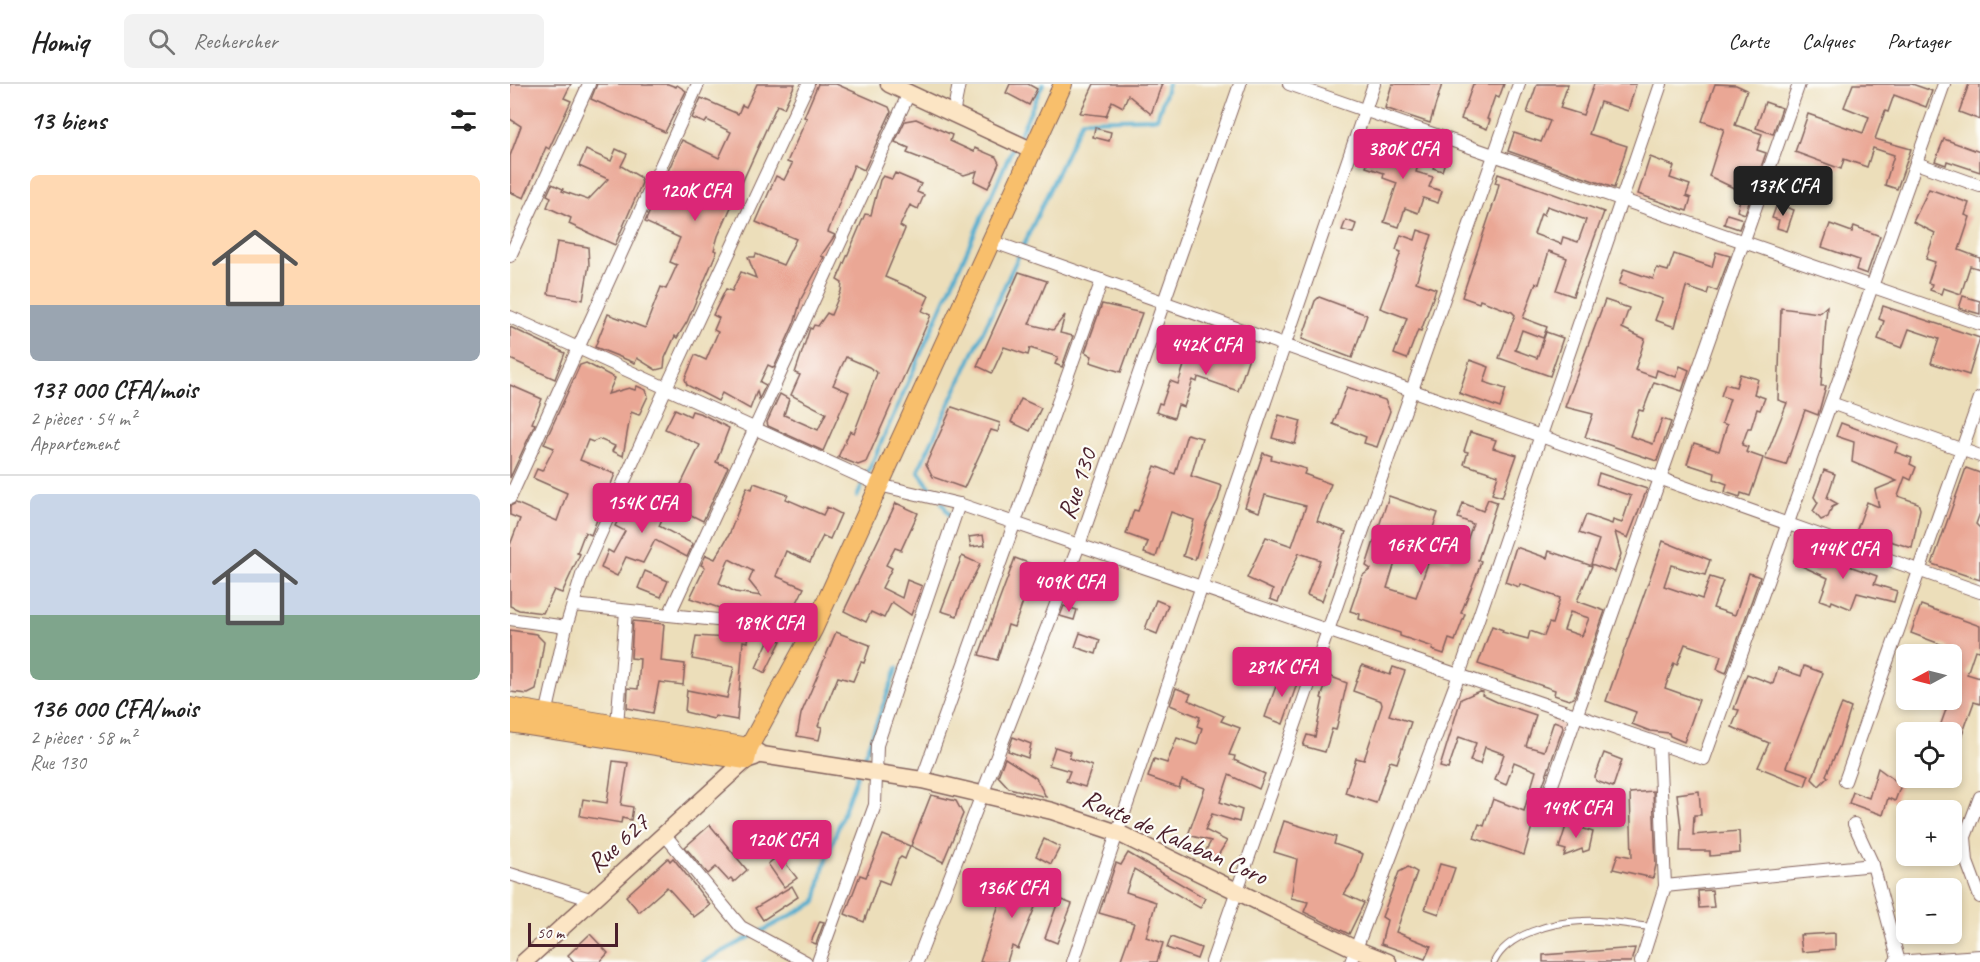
<!DOCTYPE html>
<html lang="fr">
<meta charset="utf-8">
<style>
:root{--surface:#fff;--page:#f2f2f2;--text:#222;--muted:#767676;--line:#e0e0e0;--accent:#db2777}
body{margin:0;font-family:Caveat,sans-serif;background:var(--page);color:var(--text);height:100vh;display:flex;flex-direction:column;font-size:22px;white-space:nowrap}
*{box-sizing:border-box;margin:0}
p{font-size:20px;color:var(--muted)}
.icon{flex:none;width:33px;height:33px;fill:none;stroke:currentColor;stroke-width:2;stroke-linecap:round;stroke-linejoin:round}
.map{position:relative;flex:1;overflow:hidden}
.sheet{display:flex;flex-direction:column;background:var(--surface);width:510px}
.sheet>*{flex:none}
.needle{width:39px;rotate:263deg}
.tools{position:absolute;left:1386px;top:560px;display:grid;gap:12px}
.tools a{display:grid;place-items:center;width:66px;height:66px;border-radius:9px;background:var(--surface);box-shadow:0 3px 9px #0003;font-size:30px}
.scale{position:absolute;left:18px;bottom:15px;width:90px;box-sizing:border-box;padding-left:6px;border:3px solid #4a1f2b;border-top:0;font-size:16px;line-height:21px;white-space:nowrap;color:#4a1f2b;-webkit-text-stroke:4px #fdfcf7;paint-order:stroke}
.price{position:absolute;translate:-50% -51px;padding:0 14px;border-radius:6px;background:var(--accent);color:#fff;font-size:20px;line-height:39px;filter:drop-shadow(0 2px 3px #0008)}
.price::after{content:'';position:absolute;left:50%;top:36px;width:18px;height:14px;margin-left:-9px;background:inherit;clip-path:polygon(0 0,100% 0,50% 100%)}
.price.selected{background:#222;color:#fff}
ul{padding:0;list-style:none}
li{display:grid;align-content:center;gap:12px;height:318px;padding:0 30px}
li+li{border-top:2px solid var(--line)}
li span{display:grid;place-items:center;height:186px;border-radius:9px;color:#555}
li>.icon{margin-inline-start:auto}
span .icon{width:108px;height:108px;fill:#fffc;stroke-width:1}
li b{font-size:26px}
h2{display:flex;justify-content:space-between;align-items:center;height:72px;padding:0 30px;font-size:26px}
header{display:flex;align-items:center;gap:36px;box-sizing:border-box;height:84px;padding:0 30px;background:var(--surface);border-bottom:2px solid var(--line)}
header strong{font-size:28px}
nav{display:flex;gap:33px;margin-inline-start:auto;font-size:21px}
.search{width:420px;height:54px;background:var(--page);display:flex;align-items:center;gap:15px;box-sizing:border-box;padding:0 21px;border-radius:9px;color:var(--muted);font-size:22px}
main{display:flex;flex:1;min-height:0}
.map>svg:first-child{display:block}
.lines{fill:none;stroke-linecap:round;stroke-linejoin:round}
.stream{stroke:#4facce;stroke-width:4}
.building{fill:#eaa795;fill-rule:evenodd}
.lane-casing{stroke:#83625d;stroke-width:8}
.street-casing{stroke:#83625d;stroke-width:14}
.secondary-casing{stroke:#83625d;stroke-width:19}
.primary-casing{stroke:#83625d;stroke-width:20}
.lane{stroke:#fff;stroke-width:6}
.street{stroke:#fff;stroke-width:12}
.secondary{stroke:#fce5c4;stroke-width:16}
.primary{stroke:#f8bf6c;stroke-width:18}
.labels{text-anchor:middle;dominant-baseline:central;stroke-width:4.5;stroke-linejoin:round;paint-order:stroke}
.street-label{font-size:26px;fill:#4a1f2b;stroke:#fdfcf7}
</style>
<header>
<strong>Homiq</strong>
<div class="search"><svg class="icon" aria-label="search" viewBox="0 0 24 24"><circle cx="10" cy="10" r="6"/><path d="M15 15l6 6"/></svg>Rechercher</div>
<nav><a>Carte</a><a>Calques</a><a>Partager</a></nav>
</header>
<main>
<section class="sheet">
<h2>13 biens<svg class="icon" aria-label="filters" viewBox="0 0 24 24"><path d="M4 7h16M4 17h16"/><circle cx="9" cy="7" r="2"/><circle cx="15" cy="17" r="2"/></svg></h2>
<ul>
<li><span style="background:linear-gradient(#ffd9b3 70%,#9aa5b1 0)"><svg class="icon" aria-label="home" viewBox="0 0 24 24"><path d="M3 11l9-7 9 7M6 9v11h12V9"/></svg></span><div><b>137 000 CFA/mois</b><p>2 pièces · 54 m²</p><p>Appartement</p></div></li>
<li><span style="background:linear-gradient(#c9d6e8 65%,#7fa58c 0)"><svg class="icon" aria-label="home" viewBox="0 0 24 24"><path d="M3 11l9-7 9 7M6 9v11h12V9"/></svg></span><div><b>136 000 CFA/mois</b><p>2 pièces · 58 m²</p><p>Rue 130</p></div></li>
</ul>
</section>
<div class="map">
<svg width="1470" height="878" viewBox="0 0 1470 878">
<rect width="100%" height="100%" fill="#fdfcf7"/>
<filter id="ink" filterUnits="userSpaceOnUse"><feTurbulence type="fractalNoise" baseFrequency=".0167" numOctaves="2"/><feDisplacementMap in="SourceGraphic" scale="12" xChannelSelector="R" yChannelSelector="G"/><feConvolveMatrix kernelMatrix="1 2 1 2 8 2 1 2 1" color-interpolation-filters="sRGB"/></filter>
<filter id="wash" filterUnits="userSpaceOnUse"><feTurbulence type="fractalNoise" baseFrequency=".008" numOctaves="4" result="noise"/><feDisplacementMap in="SourceGraphic" scale="24" xChannelSelector="R" yChannelSelector="G"/><feGaussianBlur stdDeviation="1.35" result="paint"/><feColorMatrix in="noise" values="0 0 0 0 0 0 0 0 0 0 0 0 0 0 0 0 0 1.4 0 .05"/><feComposite in="paint" operator="in"/></filter>
<g filter="url(#wash)">
<rect width="100%" height="100%" fill="#ecdeba"/>
<g class="lines">
<g class="stream">
<polyline points="508,54 533,0"/>
<polyline points="425,410 408,387 572,36 647,34 658,0"/>
<polyline points="347,413 503,63"/>
<polyline points="432,419 440,432"/>
<polyline points="351,681 387,584"/>
<polyline points="248,849 306,818 313,785 347,691"/>
<polyline points="193,878 242,852"/>
</g>
</g>
<g id="blocks">
<g class="building">
<polygon points="0,0 61,0 54,14 61,17 39,65 36,63 14,114 0,108 0,72 11,42 0,35"/>
<polygon points="87,0 158,0 166,3 167,1 176,7 155,48 81,15"/>
<polygon points="247,0 285,0 274,24 267,21 208,152 204,166 207,167 177,238 167,254 165,252 155,274 154,284 146,286 127,274 125,279 85,263 98,230 135,244 151,203 156,205 167,181 160,178 170,154 135,138 172,56 209,74 221,48 197,36 195,39 182,34 191,14 228,30 232,21 236,23"/>
<polygon points="308,0 326,0 379,23 381,28 354,86 344,81 318,148 325,151 311,172 314,173 291,215 285,237 264,284 258,281 250,298 256,301 249,315 247,307 240,325 212,309 208,317 177,301 175,295 185,271 196,276 208,248 204,246 209,234 203,231 216,205 222,207 231,188 246,194 238,173 245,173 246,170 273,181 286,155 246,138 266,92 274,96 282,80 277,78 297,34 294,33"/>
<polygon points="500,0 518,0 527,5 519,21 496,9"/>
<polygon points="584,0 652,0 641,30 618,11 613,23 602,17 596,32 570,29"/>
<polygon points="882,0 932,0 920,39 875,24"/>
<polygon points="963,0 994,0 989,14 985,12 977,35 980,36 977,45 951,35"/>
<polygon points="1027,0 1058,0 1050,24 1073,31 1084,0 1126,0 1118,27 1090,18 1079,50 1117,62 1104,104 998,67 1004,49 1031,58 1040,37 1017,29"/>
<polygon points="1205,0 1226,1 1237,6 1225,41 1252,50 1247,66 1256,69 1235,130 1227,127 1232,108 1199,92 1214,45 1192,37"/>
<polygon points="1343,0 1402,0 1422,7 1416,23 1384,11 1378,28 1375,27 1365,55 1401,65 1387,105 1375,101 1384,71 1363,64 1357,83 1334,75 1331,85 1285,68 1298,30 1353,49 1359,33 1334,23"/>
<polygon points="1459,0 1470,0 1470,36 1449,28"/>
<polygon points="1255,18 1272,24 1263,50 1246,44"/>
<polygon points="406,35 442,51 440,57 464,68 465,64 486,73 489,79 478,104 464,97 467,87 454,91 397,69 399,64 385,58 395,37"/>
<polygon points="585,44 601,48 599,57 583,53"/>
<polygon points="1434,55 1470,68 1470,88 1437,77 1436,81 1425,77"/>
<polygon points="869,58 897,68 899,63 912,68 906,88 923,93 919,103 932,107 928,119 913,114 908,129 895,124 889,143 874,138 887,99 873,94 874,89 856,83 863,63 867,64"/>
<polygon points="106,65 117,70 111,82 130,93 132,99 105,161 59,140 61,134 37,123 41,113 37,111 42,100 53,105 52,107 78,116 98,95 69,82 76,66 101,77"/>
<polygon points="928,72 936,75 932,87 923,84"/>
<polygon points="1140,73 1164,82 1160,94 1180,101 1176,112 1181,114 1177,127 1128,110"/>
<polygon points="385,89 411,100 407,108 414,111 408,125 400,121 390,142 395,145 375,193 419,212 412,227 421,231 356,378 348,381 328,373 340,347 344,349 367,289 359,283 336,273 323,301 339,308 313,367 258,342 257,338 270,310 279,315 274,331 308,346 316,329 281,311 290,291 285,289 300,244 302,245 304,241 308,242 317,229 321,231 331,207 332,199 327,196 355,130 361,131 370,96 373,92 382,95"/>
<path d="M988,90L1094,128L1063,212L1046,206L1057,174L1039,167L1029,200L1026,199L1013,234L1037,243L1033,254L1012,246L1005,266L1027,274L1036,248L1053,254L1040,292L989,274L1005,231L1002,228L970,216L969,219L952,213L986,112L989,100L985,99ZM1037,122L1076,136L1068,158L1053,153L1051,160L1024,150L1031,129L1034,131Z"/>
<polygon points="1419,105 1459,119 1455,131 1460,133 1449,166 1470,174 1470,185 1460,182 1451,210 1433,204 1431,210 1420,206 1422,200 1418,199 1425,178 1416,175 1425,149 1403,138"/>
<polygon points="1267,120 1284,126 1277,147 1267,144 1269,136 1262,134"/>
<polygon points="1217,130 1233,135 1229,145 1214,140"/>
<polygon points="836,136 846,140 843,149 832,146"/>
<polygon points="1320,140 1342,148 1344,142 1370,152 1357,190 1346,186 1349,176 1312,163"/>
<polygon points="908,146 922,151 906,198 926,205 911,247 908,246 897,275 884,270 897,234 870,224 891,168 886,166 891,151 905,156"/>
<polygon points="47,158 78,163 79,181 73,216 38,210"/>
<polygon points="1206,168 1220,172 1207,207 1199,204 1197,210 1176,203 1165,243 1145,236 1153,215 1109,200 1114,185 1143,195 1147,184 1158,187 1164,170 1202,183"/>
<polygon points="509,188 537,197 519,240 543,246 555,231 550,249 563,252 552,283 545,280 548,273 520,264 518,271 494,263 482,289 467,282"/>
<polygon points="1453,212 1470,217 1470,230 1449,224"/>
<polygon points="809,213 857,231 842,274 792,255 805,217"/>
<polygon points="1095,216 1119,224 1112,244 1135,255 1125,286 1145,293 1147,286 1166,293 1170,282 1179,286 1172,307 1144,298 1133,327 1129,326 1120,352 1143,360 1152,335 1161,338 1147,377 1075,353 1083,330 1055,323"/>
<polygon points="592,220 632,229 611,288 580,278 582,272 575,268"/>
<polygon points="1317,222 1311,302 1316,302 1308,331 1295,326 1276,381 1255,375 1277,319 1268,316 1271,224 1309,229"/>
<polygon points="1373,222 1470,254 1459,291 1421,279 1429,255 1399,245 1392,264 1368,255 1374,237 1369,235"/>
<polygon points="0,243 55,269 45,295 0,275"/>
<polygon points="719,259 741,267 728,307 688,293 687,298 683,296 674,323 668,321 664,334 646,328 649,319 652,320 660,297 668,300 679,266 706,275 707,272 714,275"/>
<polygon points="960,276 979,283 974,298 996,305 990,324 949,309"/>
<polygon points="76,279 105,294 98,310 119,304 125,306 127,302 136,306 138,312 129,331 121,328 113,372 102,367 105,362 89,355 83,358 78,356 70,376 105,390 81,451 75,448 67,469 70,470 52,509 44,506 33,529 9,526 0,522 0,461 10,435 0,431 0,422 6,419 47,437 57,409 23,394 27,385 32,387 44,364 34,360 70,281"/>
<polygon points="1230,290 1248,295 1244,310 1255,314 1250,326 1247,325 1241,344 1238,344 1232,361 1238,363 1236,368 1253,374 1240,412 1231,409 1230,413 1215,408 1217,400 1204,395 1205,389 1177,380 1184,359 1209,367 1217,341 1212,339 1220,315 1211,312 1215,300 1226,303"/>
<polygon points="0,301 32,315 22,339 25,340 0,394"/>
<polygon points="837,303 875,316 880,327 867,363 854,359 856,353 823,340"/>
<polygon points="511,315 531,324 520,347 501,338"/>
<polygon points="442,323 490,339 488,348 481,346 454,404 423,393 416,380"/>
<polygon points="165,325 180,332 182,327 192,330 219,344 206,378 218,383 193,437 161,421 190,361 155,345"/>
<polygon points="769,331 791,337 785,360 762,354"/>
<polygon points="1331,339 1388,360 1385,368 1402,374 1400,380 1406,383 1401,396 1395,393 1388,412 1408,419 1410,425 1402,464 1364,452 1361,459 1344,453 1357,418 1369,423 1365,406 1387,397 1342,378 1344,358 1326,352"/>
<polygon points="960,348 986,356 983,364 1007,371 992,413 982,410 988,391 954,380 958,368 954,367"/>
<polygon points="677,350 692,354 681,392 712,402 708,416 696,440 685,476 673,472 684,436 661,428 646,473 634,469 638,458 616,450 624,426 628,427 645,382 665,390"/>
<polygon points="753,369 762,372 761,375 796,385 794,390 821,400 807,437 836,448 812,517 797,511 810,476 789,469 768,518 760,515 763,506 737,494 756,453 782,462 796,422 755,411 749,428 735,423"/>
<polygon points="1456,384 1470,389 1470,429 1466,440 1470,444 1470,496 1422,480"/>
<polygon points="1314,386 1325,390 1317,414 1328,420 1322,423 1318,433 1311,436 1303,427 1308,419 1304,413"/>
<polygon points="1089,389 1137,405 1118,454 1105,448 1111,470 1105,488 1081,480 1089,456 1069,449 1076,431 1102,440 1103,436 1112,439 1121,412 1086,400"/>
<path d="M244,399L278,411L276,415L313,431L317,423L331,430L320,455L313,452L300,478L276,467L266,492L294,504L280,533L221,528L180,514L195,483L191,481L196,471L205,475L219,451L237,403L242,405ZM219,475L243,487L239,497L251,512L225,508L209,499Z"/>
<polygon points="123,407 157,424 149,442 183,460 177,473 145,456 133,479 116,473 107,492 91,484 98,466 103,469 115,447 105,442"/>
<polygon points="879,412 928,429 915,467 891,460 877,504 906,513 921,471 939,477 941,471 952,470 963,440 948,434 953,419 973,427 978,415 987,418 968,476 971,477 968,487 951,529 955,530 949,546 945,557 939,555 934,570 922,566 923,563 890,552 890,549 849,535 850,530 840,527 852,492 861,485 856,482 864,457 869,458 868,445"/>
<polygon points="386,419 408,429 391,466 385,464 376,481 382,484 372,504 392,514 397,496 412,502 401,531 382,518 374,534 361,528 356,538 334,527"/>
<polygon points="473,451 475,461 461,463 459,453"/>
<polygon points="1153,457 1200,476 1195,491 1161,481 1154,502 1192,515 1200,493 1213,497 1203,524 1225,531 1239,489 1250,493 1216,589 1207,585 1211,572 1175,560 1167,581 1164,579 1155,604 1189,616 1174,658 1160,652 1159,649 1140,647 1122,640 1126,628 1096,617"/>
<path d="M1006,463L1037,474L1039,467L1082,482L1067,517L1095,527L1064,614L1059,616L1044,611L1045,606L968,580L982,542L993,546L992,548L1018,555L1020,547L1034,552L1039,539L1042,540L1050,514L1010,500L1009,503L995,498ZM1060,528L1079,534L1072,552L1054,546Z"/>
<polygon points="1295,466 1367,492 1364,500 1387,507 1384,518 1347,509 1341,525 1322,517 1321,520 1310,516 1318,494 1283,478 1286,471"/>
<polygon points="452,472 470,480 452,515 447,532 431,527"/>
<polygon points="505,474 529,483 521,505 518,504 504,543 498,541 487,576 469,571"/>
<polygon points="135,487 158,497 151,513 128,504"/>
<polygon points="646,516 658,521 647,550 635,545"/>
<polygon points="1411,521 1470,542 1470,567 1465,566 1457,590 1470,594 1470,620 1464,618 1452,651 1449,650 1448,653 1442,648 1428,648 1438,620 1442,622 1442,570 1435,570 1438,563 1401,549"/>
<polygon points="554,522 567,526 564,536 550,532"/>
<polygon points="123,537 154,540 151,577 175,580 173,601 149,598 143,629 117,624 118,604 128,605 130,575 121,574"/>
<polygon points="219,545 239,548 238,558 233,557 227,636 205,632 204,635 175,628 177,606 217,614 224,583 182,575 186,552 218,554"/>
<polygon points="0,546 26,550 34,558 26,606 18,610 0,608"/>
<polygon points="326,548 360,561 354,579 351,578 343,597 328,593 308,642 312,643 309,656 287,652 291,630"/>
<polygon points="570,549 590,556 586,570 565,563"/>
<polygon points="260,553 271,557 255,589 246,584"/>
<polygon points="852,581 880,591 883,583 895,587 879,631 901,638 887,679 880,677 866,719 835,709 846,674 854,676 872,621 871,617 843,607"/>
<polygon points="1294,582 1313,589 1276,683 1299,691 1295,702 1248,683 1259,659 1222,643 1229,626 1224,625 1237,590 1263,600 1268,584 1291,592"/>
<polygon points="771,588 789,594 773,640 755,633"/>
<polygon points="819,592 837,599 826,646 822,645 815,668 793,662 797,651 805,653 813,615 811,614"/>
<polygon points="666,604 681,610 678,616 714,632 711,637 730,644 719,671 725,672 724,676 755,690 749,705 719,691 710,718 732,726 729,738 702,730 695,746 717,757 705,776 694,770 701,757 678,751 695,704 672,696 669,704 638,693 644,675 657,679 667,654 687,661 692,644 687,642 690,633 660,621"/>
<polygon points="969,607 973,608 972,611 987,618 1026,631 1016,662 1034,667 1044,637 1052,640 1053,644 1022,732 1023,739 1014,771 964,754 969,740 974,742 983,715 1014,727 1026,687 1004,678 996,701 985,696 994,670 975,663 970,680 960,677 966,659 949,653 938,685 930,683 951,615"/>
<polygon points="1332,620 1341,624 1329,663 1316,691 1318,693 1309,702 1302,695"/>
<polygon points="503,653 521,660 518,674 498,667"/>
<polygon points="545,663 561,668 559,674 582,682 575,703 556,697 560,687 539,681"/>
<polygon points="1094,669 1112,676 1103,703 1086,697 1085,693"/>
<polygon points="495,674 526,694 536,713 499,704 488,692"/>
<polygon points="103,677 118,679 111,721 123,723 121,736 112,734 111,739 70,732 73,715 97,719"/>
<polygon points="1368,684 1391,701 1385,717 1378,714 1373,731 1339,719 1343,708 1359,714"/>
<polygon points="1143,707 1146,781 1143,794 1103,785 1108,770 1122,773 1120,709"/>
<polygon points="1189,707 1191,731 1184,731 1183,751 1229,747 1230,769 1200,772 1200,767 1170,767 1171,744 1167,710"/>
<polygon points="421,711 446,717 453,730 433,778 401,762"/>
<polygon points="774,737 826,753 824,760 853,770 845,794 834,810 854,819 839,850 794,828 798,818 781,814 787,775 764,768"/>
<polygon points="1057,739 1083,748 1079,766 1073,768 1072,765 1054,772 1056,766 1049,764"/>
<polygon points="200,741 237,786 224,798 221,794 218,796 206,783 198,790 175,763"/>
<polygon points="373,751 400,762 395,775 391,773 388,776 379,800 369,796 354,838 335,830 350,791 356,793"/>
<polygon points="534,755 550,763 541,780 526,772"/>
<polygon points="618,769 695,814 690,824 624,785 616,808 646,818 636,853 653,859 647,878 610,878 624,839 589,829 606,779 611,781"/>
<polygon points="269,771 287,794 274,803 258,780"/>
<polygon points="158,774 160,777 163,774 200,821 184,833 157,803 129,828 116,812"/>
<polygon points="930,780 945,784 929,830 915,825"/>
<polygon points="898,783 907,788 886,848 921,862 915,875 871,860 877,836 872,833 889,788"/>
<polygon points="517,790 536,796 508,865 502,862 497,878 470,878 496,799 512,806"/>
<polygon points="282,802 288,813 253,836 245,824"/>
<polygon points="1202,806 1204,823 1189,824 1188,807"/>
<polygon points="549,815 562,820 547,859 535,854"/>
<polygon points="310,837 314,838 306,860 301,858"/>
<polygon points="1325,849 1325,865 1292,868 1290,851"/>
<polygon points="80,850 98,869 90,878 64,878 58,871"/>
<polygon points="661,853 691,864 687,875 657,864"/>
<polygon points="1125,864 1121,878 1033,878 1033,871"/>
</g>
</g>
</g>
<g filter="url(#ink)">
<use href="#blocks" fill-opacity="0" stroke="#83625d" stroke-width="1.5"/>
<g class="lines">
<g class="lane-casing">
<path id="lane" d="M984,878C997,850 1043,838 1072,837C1095,835 1119,841 1141,843"/>
</g>
<g class="street-casing">
<g id="street">
<polyline points="779,0 1470,240"/>
<polyline points="443,30 449,0"/>
<polyline points="1406,79 1470,102"/>
<polyline points="481,157 1470,508"/>
<polyline points="0,172 79,0"/>
<polyline points="0,233 369,401 449,420 1194,675 1434,0"/>
<polyline points="1321,319 1470,372"/>
<polyline points="0,414 188,0"/>
<polyline points="63,521 303,546"/>
<polyline points="159,531 399,9"/>
<polyline points="0,535 56,543"/>
<polyline points="35,635 56,543 72,491 156,304 298,0"/>
<polyline points="107,641 116,527"/>
<polyline points="1149,660 1155,802"/>
<polyline points="412,696 592,196"/>
<polyline points="1335,697 1470,314"/>
<polyline points="1470,713 1455,753 1457,778 1470,813"/>
<polyline points="1030,735 1289,0"/>
<polyline points="1344,740 1363,781 1389,878"/>
<polyline points="155,751 231,843 296,878"/>
<polyline points="0,790 83,816"/>
<polyline points="308,878 365,721 367,661 449,420"/>
<polyline points="407,878 569,461 730,0"/>
<polyline points="563,878 864,0"/>
<polyline points="702,878 1009,0"/>
<polyline points="841,878 949,591 1151,0"/>
<polyline points="1131,878 1155,802 1363,781"/>
<polyline points="1385,878 1470,872"/>
</g>
</g>
<g class="secondary-casing">
<g id="secondary">
<polyline points="379,0 523,67"/>
<polyline points="239,663 252,671 412,696 542,727 608,749 845,865 878,878"/>
<polyline points="14,878 236,676 245,673"/>
</g>
</g>
<g class="primary-casing">
<g id="primary">
<polyline points="0,623 239,663"/>
<polyline points="0,639 236,676 239,663 303,546 553,0"/>
</g>
</g>
<use href="#lane" class="lane"/>
<use href="#street" class="street"/>
<use href="#secondary" class="secondary"/>
<use href="#primary" class="primary"/>
</g>
</g>
<g class="labels">
<g class="street-label">
<text transform="translate(567 400) rotate(-71)">Rue 130</text>
<text transform="translate(665 753) rotate(24)">Route de Kalaban Coro</text>
<text transform="translate(108 759) rotate(-42)">Rue 627</text>
</g>
</g>
</svg>
<div class="tools">
<a><svg class="needle" viewBox="-14 -14 28 28"><path d="M0-13l5 13h-10z" fill="#e53935"/><path d="M0 13l5-13h-10z" fill="#767676"/></svg></a>
<a><svg class="icon" aria-label="locate" viewBox="0 0 24 24"><circle cx="12" cy="12" r="6"/><path d="M12 2v4M12 18v4M2 12h4M18 12h4"/></svg></a>
<a>+</a>
<a>−</a>
</div>
<div class="scale">50 m</div>
<b class="price" style="left:893px;top:96px">380K CFA</b>
<b class="price selected" style="left:1273px;top:133px">137K CFA</b>
<b class="price" style="left:185px;top:138px">120K CFA</b>
<b class="price" style="left:696px;top:292px">442K CFA</b>
<b class="price" style="left:132px;top:450px">154K CFA</b>
<b class="price" style="left:911px;top:492px">167K CFA</b>
<b class="price" style="left:1333px;top:496px">144K CFA</b>
<b class="price" style="left:559px;top:529px">409K CFA</b>
<b class="price" style="left:258px;top:570px">189K CFA</b>
<b class="price" style="left:772px;top:614px">281K CFA</b>
<b class="price" style="left:1066px;top:755px">149K CFA</b>
<b class="price" style="left:272px;top:787px">120K CFA</b>
<b class="price" style="left:502px;top:835px">136K CFA</b>
</div>
</main>
